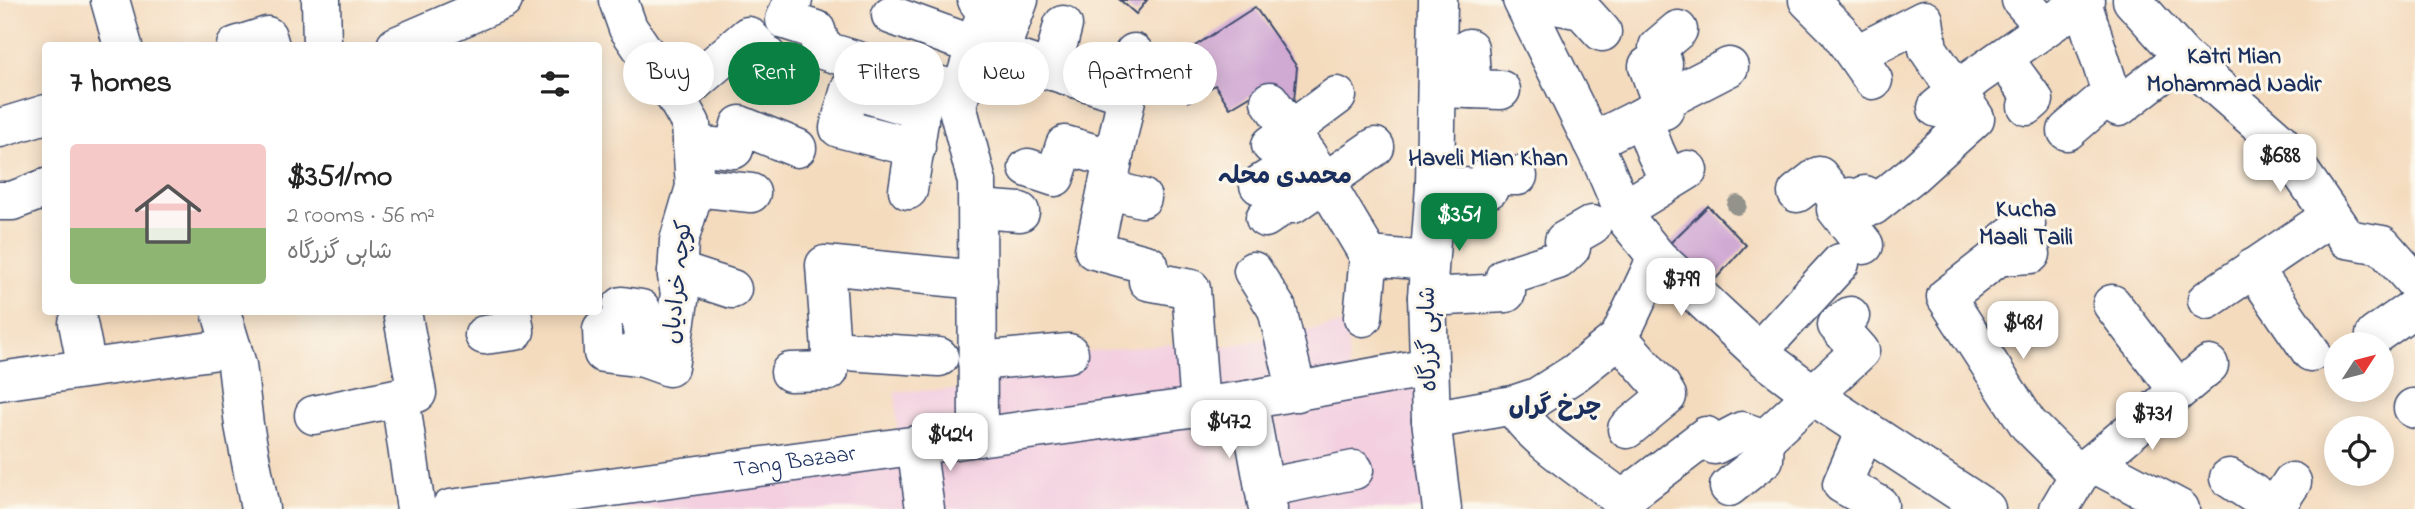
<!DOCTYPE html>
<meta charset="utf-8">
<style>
:root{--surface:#fff;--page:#f2f2f2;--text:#222;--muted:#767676;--line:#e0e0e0;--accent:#0b8043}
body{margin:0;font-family:"Indie Flower","Playpen Sans Arabic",sans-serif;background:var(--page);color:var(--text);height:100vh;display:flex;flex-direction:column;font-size:26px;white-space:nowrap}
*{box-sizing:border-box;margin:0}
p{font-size:23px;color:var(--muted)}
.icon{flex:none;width:38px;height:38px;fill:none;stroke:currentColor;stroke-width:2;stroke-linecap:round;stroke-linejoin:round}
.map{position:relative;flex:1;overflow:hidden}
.side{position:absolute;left:42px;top:42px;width:560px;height:273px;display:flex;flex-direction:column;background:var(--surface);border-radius:7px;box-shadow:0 4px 18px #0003}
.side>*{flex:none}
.banner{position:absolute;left:623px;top:42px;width:665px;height:63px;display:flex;gap:14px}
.needle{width:46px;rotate:54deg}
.tools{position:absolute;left:2324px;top:332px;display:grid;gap:14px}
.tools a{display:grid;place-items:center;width:70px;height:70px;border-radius:50%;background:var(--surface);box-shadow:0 4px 18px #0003;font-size:35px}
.price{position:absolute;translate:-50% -60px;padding:0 16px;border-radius:14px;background:#fff;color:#222;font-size:23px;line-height:46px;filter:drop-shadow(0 2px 4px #0008)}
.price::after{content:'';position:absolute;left:50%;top:42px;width:21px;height:16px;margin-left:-10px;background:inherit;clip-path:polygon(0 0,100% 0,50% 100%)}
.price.on{background:var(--accent);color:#fff}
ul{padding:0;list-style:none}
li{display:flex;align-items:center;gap:21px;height:175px;padding:0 28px}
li+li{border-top:2px solid var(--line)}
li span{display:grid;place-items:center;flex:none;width:196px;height:140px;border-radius:7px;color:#555}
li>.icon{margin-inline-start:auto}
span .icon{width:84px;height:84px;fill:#fffc;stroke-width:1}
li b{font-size:30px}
h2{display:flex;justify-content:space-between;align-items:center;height:84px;padding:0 28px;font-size:30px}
.tag{padding:0 24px;border-radius:32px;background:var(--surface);box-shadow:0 4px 18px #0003;font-size:24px;line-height:63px}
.tag.on{background:var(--accent);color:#fff}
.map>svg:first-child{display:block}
.built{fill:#f3cfe0}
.building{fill:#d1aad4}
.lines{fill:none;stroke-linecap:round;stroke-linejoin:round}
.minor-casing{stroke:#3c496c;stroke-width:41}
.minor{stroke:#fff;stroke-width:38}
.tree{fill:#93938c}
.labels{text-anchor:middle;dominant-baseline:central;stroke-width:6;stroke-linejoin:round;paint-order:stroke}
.street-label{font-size:23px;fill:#1b2f5e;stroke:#fbf7ec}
.neighbourhood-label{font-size:24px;font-weight:bold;fill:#1b2f5e;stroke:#fbf7ec}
</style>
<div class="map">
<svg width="2415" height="509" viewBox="0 0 2415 509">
<rect width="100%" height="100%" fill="#fbf7ec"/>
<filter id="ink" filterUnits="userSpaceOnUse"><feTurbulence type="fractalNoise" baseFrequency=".0143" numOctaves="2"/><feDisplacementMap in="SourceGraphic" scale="14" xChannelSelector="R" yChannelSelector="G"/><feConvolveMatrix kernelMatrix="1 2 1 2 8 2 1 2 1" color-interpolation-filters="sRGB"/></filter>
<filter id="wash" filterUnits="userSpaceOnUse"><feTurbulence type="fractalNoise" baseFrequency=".00686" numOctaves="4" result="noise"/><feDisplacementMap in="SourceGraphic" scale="28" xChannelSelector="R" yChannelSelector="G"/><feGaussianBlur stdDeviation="1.57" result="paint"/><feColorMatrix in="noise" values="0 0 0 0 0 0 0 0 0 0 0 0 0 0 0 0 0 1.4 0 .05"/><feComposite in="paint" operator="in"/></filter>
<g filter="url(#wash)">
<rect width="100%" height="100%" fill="#f4dbbe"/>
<polygon class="built" points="1346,323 1350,379 1429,367 1442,509 440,509 898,443 895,391 977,389 977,361 1196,342 1197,352"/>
<g id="blocks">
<g class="building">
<polygon points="1120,0 1147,0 1136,14"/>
<polygon points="1255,7 1297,67 1294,101 1270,119 1250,96 1230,108 1215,85 1188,102 1164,66"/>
<polygon points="1708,206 1746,245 1704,292 1661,252"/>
</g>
</g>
</g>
<g filter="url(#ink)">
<use href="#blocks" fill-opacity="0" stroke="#3c496c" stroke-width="2"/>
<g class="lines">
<g class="minor-casing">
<g id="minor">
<polyline points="110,0 123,46"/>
<polyline points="321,0 322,46"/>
<polyline points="793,0 785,20 816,30 822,50 961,92"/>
<polyline points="977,0 986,12 957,105 977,182 978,437"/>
<polyline points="1438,0 1435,185 1427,297 1431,420 1442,509"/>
<polyline points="1522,0 1604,166 1627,220 1657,257 1766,359 1830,407 1986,509"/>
<polyline points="1528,0 1582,10 1602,32"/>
<polyline points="1808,0 1838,30 1873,80"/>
<polyline points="2021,0 2045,27"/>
<polyline points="2132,0 2183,57 2280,142 2347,239 2382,245 2415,282"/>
<polyline points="2082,2 2111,93 2119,107 2183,57"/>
<polyline points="891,15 976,46 1127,95 1094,250 1149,265 1148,281 1191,289 1200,407"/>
<polyline points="236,46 267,36 270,46"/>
<polyline points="396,46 503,0"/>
<polyline points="1469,48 1472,89"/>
<polyline points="999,54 1019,0"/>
<polyline points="2003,58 2034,100 2027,106"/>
<polyline points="1051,71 1063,25"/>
<polyline points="1438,88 1501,90"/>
<polyline points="1127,95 1134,53"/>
<polyline points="676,98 748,36 773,63"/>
<polyline points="1270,101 1325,182 1369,256 1429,261"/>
<polyline points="1661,102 1648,66 1663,64 1658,47 1678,30"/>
<polyline points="1937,108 1975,77 2085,0"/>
<polyline points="1642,117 1655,151 1669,181"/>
<polyline points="0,128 46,114"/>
<polyline points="2067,131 2111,93"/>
<polyline points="1592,142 1648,114 1664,110 1661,102 1729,67"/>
<polyline points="692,145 734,149 740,125 797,148"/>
<polyline points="1271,145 1337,96"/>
<polyline points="916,148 839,128 850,89 921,110"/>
<polyline points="1028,168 1055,177 1065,145 1113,159"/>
<polyline points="1259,185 1307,155"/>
<polyline points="1435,185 1489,189 1488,176 1518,176"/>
<polyline points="695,187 751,193"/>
<polyline points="1107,189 1142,198"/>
<polyline points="908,190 919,121"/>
<polyline points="1797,193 1819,176 1841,204 1850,197 1854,203 1865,195 1873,206 1912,175 1975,118 1928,49 1924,20 1857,54"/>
<polyline points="0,201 12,201 46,188"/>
<polyline points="1841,204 1836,209 1864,245"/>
<polyline points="978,209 1020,212"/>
<polyline points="1623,210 1688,170"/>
<polyline points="1265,218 1289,201 1293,204 1375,147"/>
<polyline points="2031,254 1999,256 1946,297 2028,424 2079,475"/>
<polyline points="2006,256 2005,240 2026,224"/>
<polyline points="2253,268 2311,352"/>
<polyline points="677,271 732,289"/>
<polyline points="1253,271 1277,309 1297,392"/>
<polyline points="1427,297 1506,293 1505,277 1558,260 1571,248 1564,241 1592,225"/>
<polyline points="2207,300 2331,216"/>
<polyline points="2112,304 2178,390"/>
<polyline points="622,306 641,309 644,358"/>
<polyline points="221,312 237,365 244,425 260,509"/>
<polyline points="402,312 417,393 400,397 416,509"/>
<polyline points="1363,317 1369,256"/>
<polyline points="78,323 87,368"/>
<polyline points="602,329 603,353 644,358 669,367 680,294 677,276 679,241 695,187 691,124 676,98 628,28 618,0"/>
<polyline points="484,335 515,331 512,312"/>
<polyline points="2375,335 2415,307"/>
<polyline points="1619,338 1661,386 1667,396 1627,429"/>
<polyline points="831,350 939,357"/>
<polyline points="1758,352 1840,263"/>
<polyline points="977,361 1069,353"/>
<polyline points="790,372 829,371 831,350 825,265 978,280"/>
<polyline points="0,381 232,348"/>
<polyline points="1248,400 1268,509"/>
<path d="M1513,405C1532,440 1591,474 1622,500L1706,436L1715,445L1742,431L1765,439L1860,351L1837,325L1850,316"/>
<polyline points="2413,408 2415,409"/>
<polyline points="314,415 400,397"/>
<polyline points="1431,420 1513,405 1537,397 1575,373 1619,338 1657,257"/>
<polyline points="1865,431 1842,484 1879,505"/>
<polyline points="916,445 925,509"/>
<polyline points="2093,463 2180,509"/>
<polyline points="2229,478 2275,508 2292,482"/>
<polyline points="1729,487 1764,459 1765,439"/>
<polyline points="1264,488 1354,470"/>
<path id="s1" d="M450,509L1248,400L1429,367"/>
<polyline points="2059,509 2079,475 2209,365"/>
</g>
</g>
<use href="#minor" class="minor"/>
</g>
<circle class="tree" cx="1737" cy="205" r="10"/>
</g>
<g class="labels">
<g class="street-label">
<text transform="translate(679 282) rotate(-84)">کوچہ خرادیاں</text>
<text transform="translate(1429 339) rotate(-91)">شاہی گزرگاہ</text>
<text stroke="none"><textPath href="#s1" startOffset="348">Tang Bazaar</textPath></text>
</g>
<g class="neighbourhood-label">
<text x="2234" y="57">Katri Mian<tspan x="2234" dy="28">Mohammad Nadir</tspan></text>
<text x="1488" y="159">Haveli Mian Khan</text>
<text x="1285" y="177">محمدی محلہ</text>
<text x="2026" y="210">Kucha<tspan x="2026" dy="28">Maali Taili</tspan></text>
<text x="1555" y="408">چرخ گراں</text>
</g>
</g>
</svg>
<div class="tools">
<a><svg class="needle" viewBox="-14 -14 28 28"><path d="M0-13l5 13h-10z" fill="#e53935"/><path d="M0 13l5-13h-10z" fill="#767676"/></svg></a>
<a><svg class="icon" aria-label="locate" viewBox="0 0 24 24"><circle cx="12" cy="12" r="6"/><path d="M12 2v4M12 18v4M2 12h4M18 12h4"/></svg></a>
</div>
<b class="price" style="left:2280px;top:194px">$688</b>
<b class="price on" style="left:1459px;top:253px">$351</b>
<b class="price" style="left:1681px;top:318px">$799</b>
<b class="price" style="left:2023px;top:361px">$481</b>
<b class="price" style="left:2152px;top:452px">$731</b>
<b class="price" style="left:1229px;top:460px">$472</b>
<b class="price" style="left:950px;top:473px">$424</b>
<div class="banner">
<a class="tag">Buy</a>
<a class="tag on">Rent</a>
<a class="tag">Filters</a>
<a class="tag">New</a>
<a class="tag">Apartment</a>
</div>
<section class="side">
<h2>7 homes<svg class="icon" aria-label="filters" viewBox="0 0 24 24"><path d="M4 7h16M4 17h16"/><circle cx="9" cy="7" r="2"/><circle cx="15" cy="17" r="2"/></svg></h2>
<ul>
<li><span style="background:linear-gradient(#f6c9c9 60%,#8fb573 0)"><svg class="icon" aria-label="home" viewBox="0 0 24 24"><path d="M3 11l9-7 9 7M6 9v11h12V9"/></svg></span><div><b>$351/mo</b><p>2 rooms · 56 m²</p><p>شاہی گزرگاہ</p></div></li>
</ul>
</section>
</div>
